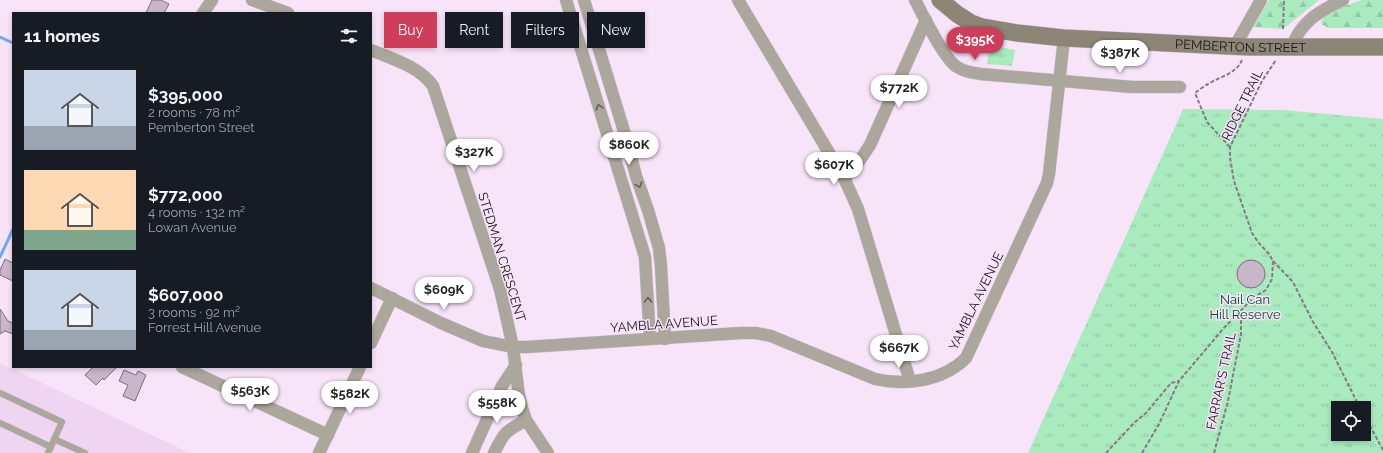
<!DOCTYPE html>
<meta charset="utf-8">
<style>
:root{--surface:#171b24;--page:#242831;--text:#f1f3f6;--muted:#9ea1a6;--accent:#ce3e5b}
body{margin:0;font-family:Raleway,sans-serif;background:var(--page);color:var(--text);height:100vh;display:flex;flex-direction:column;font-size:15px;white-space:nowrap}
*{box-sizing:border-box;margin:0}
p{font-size:13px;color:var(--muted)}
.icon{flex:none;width:22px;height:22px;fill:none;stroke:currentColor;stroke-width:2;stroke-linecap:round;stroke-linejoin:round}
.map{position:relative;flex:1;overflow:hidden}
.drawer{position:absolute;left:12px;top:12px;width:360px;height:356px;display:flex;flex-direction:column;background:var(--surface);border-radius:0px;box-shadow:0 2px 6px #0003}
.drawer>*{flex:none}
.guide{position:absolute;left:384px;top:12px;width:380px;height:36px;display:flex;gap:8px}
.controls{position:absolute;left:1331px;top:401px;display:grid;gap:8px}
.controls a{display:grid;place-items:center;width:40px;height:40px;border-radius:0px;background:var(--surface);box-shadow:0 2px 6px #0003;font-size:20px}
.price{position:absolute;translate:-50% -34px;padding:0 9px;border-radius:14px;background:#fff;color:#222;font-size:13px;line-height:26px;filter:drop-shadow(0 1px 2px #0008)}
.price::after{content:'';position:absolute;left:50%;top:24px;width:12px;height:9px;margin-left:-6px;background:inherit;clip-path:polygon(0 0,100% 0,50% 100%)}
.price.on{background:var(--accent);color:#fff}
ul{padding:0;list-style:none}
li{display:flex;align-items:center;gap:12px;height:100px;padding:0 12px}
li span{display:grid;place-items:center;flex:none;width:112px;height:80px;border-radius:0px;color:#555}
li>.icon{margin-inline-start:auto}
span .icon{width:48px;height:48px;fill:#fffc;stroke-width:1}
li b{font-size:17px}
h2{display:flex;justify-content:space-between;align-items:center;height:48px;padding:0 12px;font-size:17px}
.chip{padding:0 14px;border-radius:0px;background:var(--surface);box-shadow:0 2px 6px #0003;font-size:14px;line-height:36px}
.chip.on{background:var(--accent);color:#fff}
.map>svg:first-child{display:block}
.built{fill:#efd5f1}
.forest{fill:url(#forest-firs)}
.park{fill:url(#park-tufts);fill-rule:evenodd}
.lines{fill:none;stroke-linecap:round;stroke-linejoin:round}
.stream{stroke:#73a8f3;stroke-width:3}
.building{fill:#c9b6cb;stroke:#7e6c7f}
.lane-casing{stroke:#d0bfd1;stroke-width:7}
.street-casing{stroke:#d0bfd1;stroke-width:13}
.secondary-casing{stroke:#d0bfd1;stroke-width:18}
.path{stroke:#867987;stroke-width:2;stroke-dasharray:4 2;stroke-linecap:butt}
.lane{stroke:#aca79c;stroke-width:6}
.street{stroke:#aca79c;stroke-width:12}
.secondary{stroke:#8d8676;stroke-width:17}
.oneway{stroke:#645e5c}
.labels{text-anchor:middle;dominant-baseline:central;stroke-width:3;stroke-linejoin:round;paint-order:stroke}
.street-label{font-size:13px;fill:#1b141c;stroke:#f8e4f9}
.park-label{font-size:13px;fill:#004c27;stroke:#f8e4f9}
</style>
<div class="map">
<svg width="1383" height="453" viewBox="0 0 1383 453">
<defs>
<pattern id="forest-firs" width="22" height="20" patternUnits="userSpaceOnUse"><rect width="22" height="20" fill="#aaeabf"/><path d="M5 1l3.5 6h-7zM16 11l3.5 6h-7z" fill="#92c8a4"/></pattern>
<pattern id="park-tufts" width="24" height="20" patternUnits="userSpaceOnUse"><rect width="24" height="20" fill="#aaeabf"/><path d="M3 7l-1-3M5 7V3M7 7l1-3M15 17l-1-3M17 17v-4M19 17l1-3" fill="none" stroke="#92c8a4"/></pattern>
</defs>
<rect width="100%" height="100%" fill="#f8e4f9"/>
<polygon class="built" points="0,363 190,453 0,453"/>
<g class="forest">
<polygon points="1269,0 1319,0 1283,29 1253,27"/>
<polygon points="1361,0 1383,0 1383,28 1329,28 1321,24 1324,14"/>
</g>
<g class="park">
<polygon points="990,45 1015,50 1012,66 987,64"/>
<path d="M1183,109L1283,110L1383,119V453H1028ZM1338,408H1364V434H1338Z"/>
</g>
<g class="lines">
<g class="stream">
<polyline points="0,37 13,43"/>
<polyline points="0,257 13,229"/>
</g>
</g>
<g class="building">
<polygon points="152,0 161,0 169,4 164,13 146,13"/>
<polygon points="5,259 13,263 13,281 0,275 0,270"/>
<circle cx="1251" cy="274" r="14"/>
<polygon points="0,309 8,321 13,323 13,334 5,331 0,334"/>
<polygon points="93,367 117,367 104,380 103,378 96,385 85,375"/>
<polygon points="124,370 136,375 138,371 146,375 135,401 123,396 128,385 119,381"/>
</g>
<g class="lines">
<g class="lane-casing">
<g id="lane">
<polyline points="0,393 62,422 48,453"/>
<polyline points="0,423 51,447"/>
<polyline points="54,439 85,453"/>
</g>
</g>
<g class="street-casing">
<g id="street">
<polyline points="252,0 288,13"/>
<polyline points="566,0 645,257 650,339"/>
<polyline points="584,0 627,141 636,176 648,210 659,248 661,266 665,339"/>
<polyline points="738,0 844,178 858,209 910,381"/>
<path d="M915,0C923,15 944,59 957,67C965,72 973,73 981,74L1132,87H1180"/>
<polyline points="203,13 212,0"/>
<polyline points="1235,46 1261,0"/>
<path d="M1292,47C1300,22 1321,10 1343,0"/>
<path d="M371,50C392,59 419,66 433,86L500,289L513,347L519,396L522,408L526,420L548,453"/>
<polyline points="844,178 856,166 870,145 926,20"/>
<path d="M371,288L441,323L483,341L513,347H527L741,333H756L771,336L875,379C906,386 943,381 966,358L1047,183L1049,174L1064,38"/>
<polyline points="371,343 392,298"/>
<polyline points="182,367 328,435"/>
<polyline points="319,453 360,367"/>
<polyline points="472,453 502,386 516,365"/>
<path d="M494,453C505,431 505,432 526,420"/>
</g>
</g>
<g class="secondary-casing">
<g id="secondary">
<path id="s1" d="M940,0L957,14L971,23L982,27L1017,33L1064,38L1248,47H1383"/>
</g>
</g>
<g class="path">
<polyline points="1283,29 1284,0"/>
<path d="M1230,147L1207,122L1195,93C1199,90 1204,86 1208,84C1221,76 1236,74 1242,60"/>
<polyline points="1273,261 1293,282 1313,322 1332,352 1360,408"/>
<polyline points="1364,415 1383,450"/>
<polyline points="1106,453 1134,423 1146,413 1171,383 1179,381"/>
<polyline points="1142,453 1159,424 1179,381 1223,329 1254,297 1266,290 1272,279 1273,261 1269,254 1258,242 1252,233 1234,181 1230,158 1230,147 1262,81 1276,60"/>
<polyline points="1214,453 1228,401 1241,334 1241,317 1239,313"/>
</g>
<use href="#lane" class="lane"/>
<use href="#street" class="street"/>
<use href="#secondary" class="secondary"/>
</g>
<defs><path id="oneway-chevron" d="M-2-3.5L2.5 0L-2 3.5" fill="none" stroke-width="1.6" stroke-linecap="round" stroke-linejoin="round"/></defs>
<g class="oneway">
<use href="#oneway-chevron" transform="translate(599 107) rotate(-107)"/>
<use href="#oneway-chevron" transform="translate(639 185) rotate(70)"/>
<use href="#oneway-chevron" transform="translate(648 300) rotate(-92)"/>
</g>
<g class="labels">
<g class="street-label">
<text stroke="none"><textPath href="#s1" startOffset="310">PEMBERTON STREET</textPath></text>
<text transform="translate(1242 105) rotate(-64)">RIDGE TRAIL</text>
<text transform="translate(502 257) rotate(73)">STEDMAN CRESCENT</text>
<text transform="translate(976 301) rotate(-64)">YAMBLA AVENUE</text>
<text transform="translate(664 324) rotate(-4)">YAMBLA AVENUE</text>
<text transform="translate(1221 381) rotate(-78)">FARRAR'S TRAIL</text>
</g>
<g class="park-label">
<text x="1245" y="299">Nail Can<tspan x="1245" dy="15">Hill Reserve</tspan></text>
</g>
</g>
</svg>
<div class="controls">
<a><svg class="icon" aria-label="locate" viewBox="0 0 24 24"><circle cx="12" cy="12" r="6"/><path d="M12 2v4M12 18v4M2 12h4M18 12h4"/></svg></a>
</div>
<b class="price on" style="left:975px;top:61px">$395K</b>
<b class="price" style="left:1120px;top:74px">$387K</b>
<b class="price" style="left:899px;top:109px">$772K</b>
<b class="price" style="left:629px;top:166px">$860K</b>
<b class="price" style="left:474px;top:173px">$327K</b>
<b class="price" style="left:834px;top:186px">$607K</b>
<b class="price" style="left:444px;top:311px">$609K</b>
<b class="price" style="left:899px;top:369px">$667K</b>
<b class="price" style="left:250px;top:412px">$563K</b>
<b class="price" style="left:350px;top:415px">$582K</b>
<b class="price" style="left:497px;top:424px">$558K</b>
<div class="guide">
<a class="chip on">Buy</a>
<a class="chip">Rent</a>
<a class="chip">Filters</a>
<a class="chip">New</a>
</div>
<section class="drawer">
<h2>11 homes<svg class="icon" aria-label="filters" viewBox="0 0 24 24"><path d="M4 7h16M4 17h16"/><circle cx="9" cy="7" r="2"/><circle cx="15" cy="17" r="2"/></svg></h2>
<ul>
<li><span style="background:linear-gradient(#c9d6e8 70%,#9aa5b1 0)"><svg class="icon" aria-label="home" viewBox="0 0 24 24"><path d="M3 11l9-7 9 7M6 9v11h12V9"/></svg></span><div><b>$395,000</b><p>2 rooms · 78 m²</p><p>Pemberton Street</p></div></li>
<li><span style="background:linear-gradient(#ffd9b3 75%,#7fa58c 0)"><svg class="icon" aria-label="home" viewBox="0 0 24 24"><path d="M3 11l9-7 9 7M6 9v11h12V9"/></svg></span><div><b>$772,000</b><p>4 rooms · 132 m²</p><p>Lowan Avenue</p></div></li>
<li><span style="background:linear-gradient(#c9d6e8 75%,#9aa5b1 0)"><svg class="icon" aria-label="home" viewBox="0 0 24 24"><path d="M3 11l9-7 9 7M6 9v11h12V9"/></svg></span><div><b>$607,000</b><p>3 rooms · 92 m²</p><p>Forrest Hill Avenue</p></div></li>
</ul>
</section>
</div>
